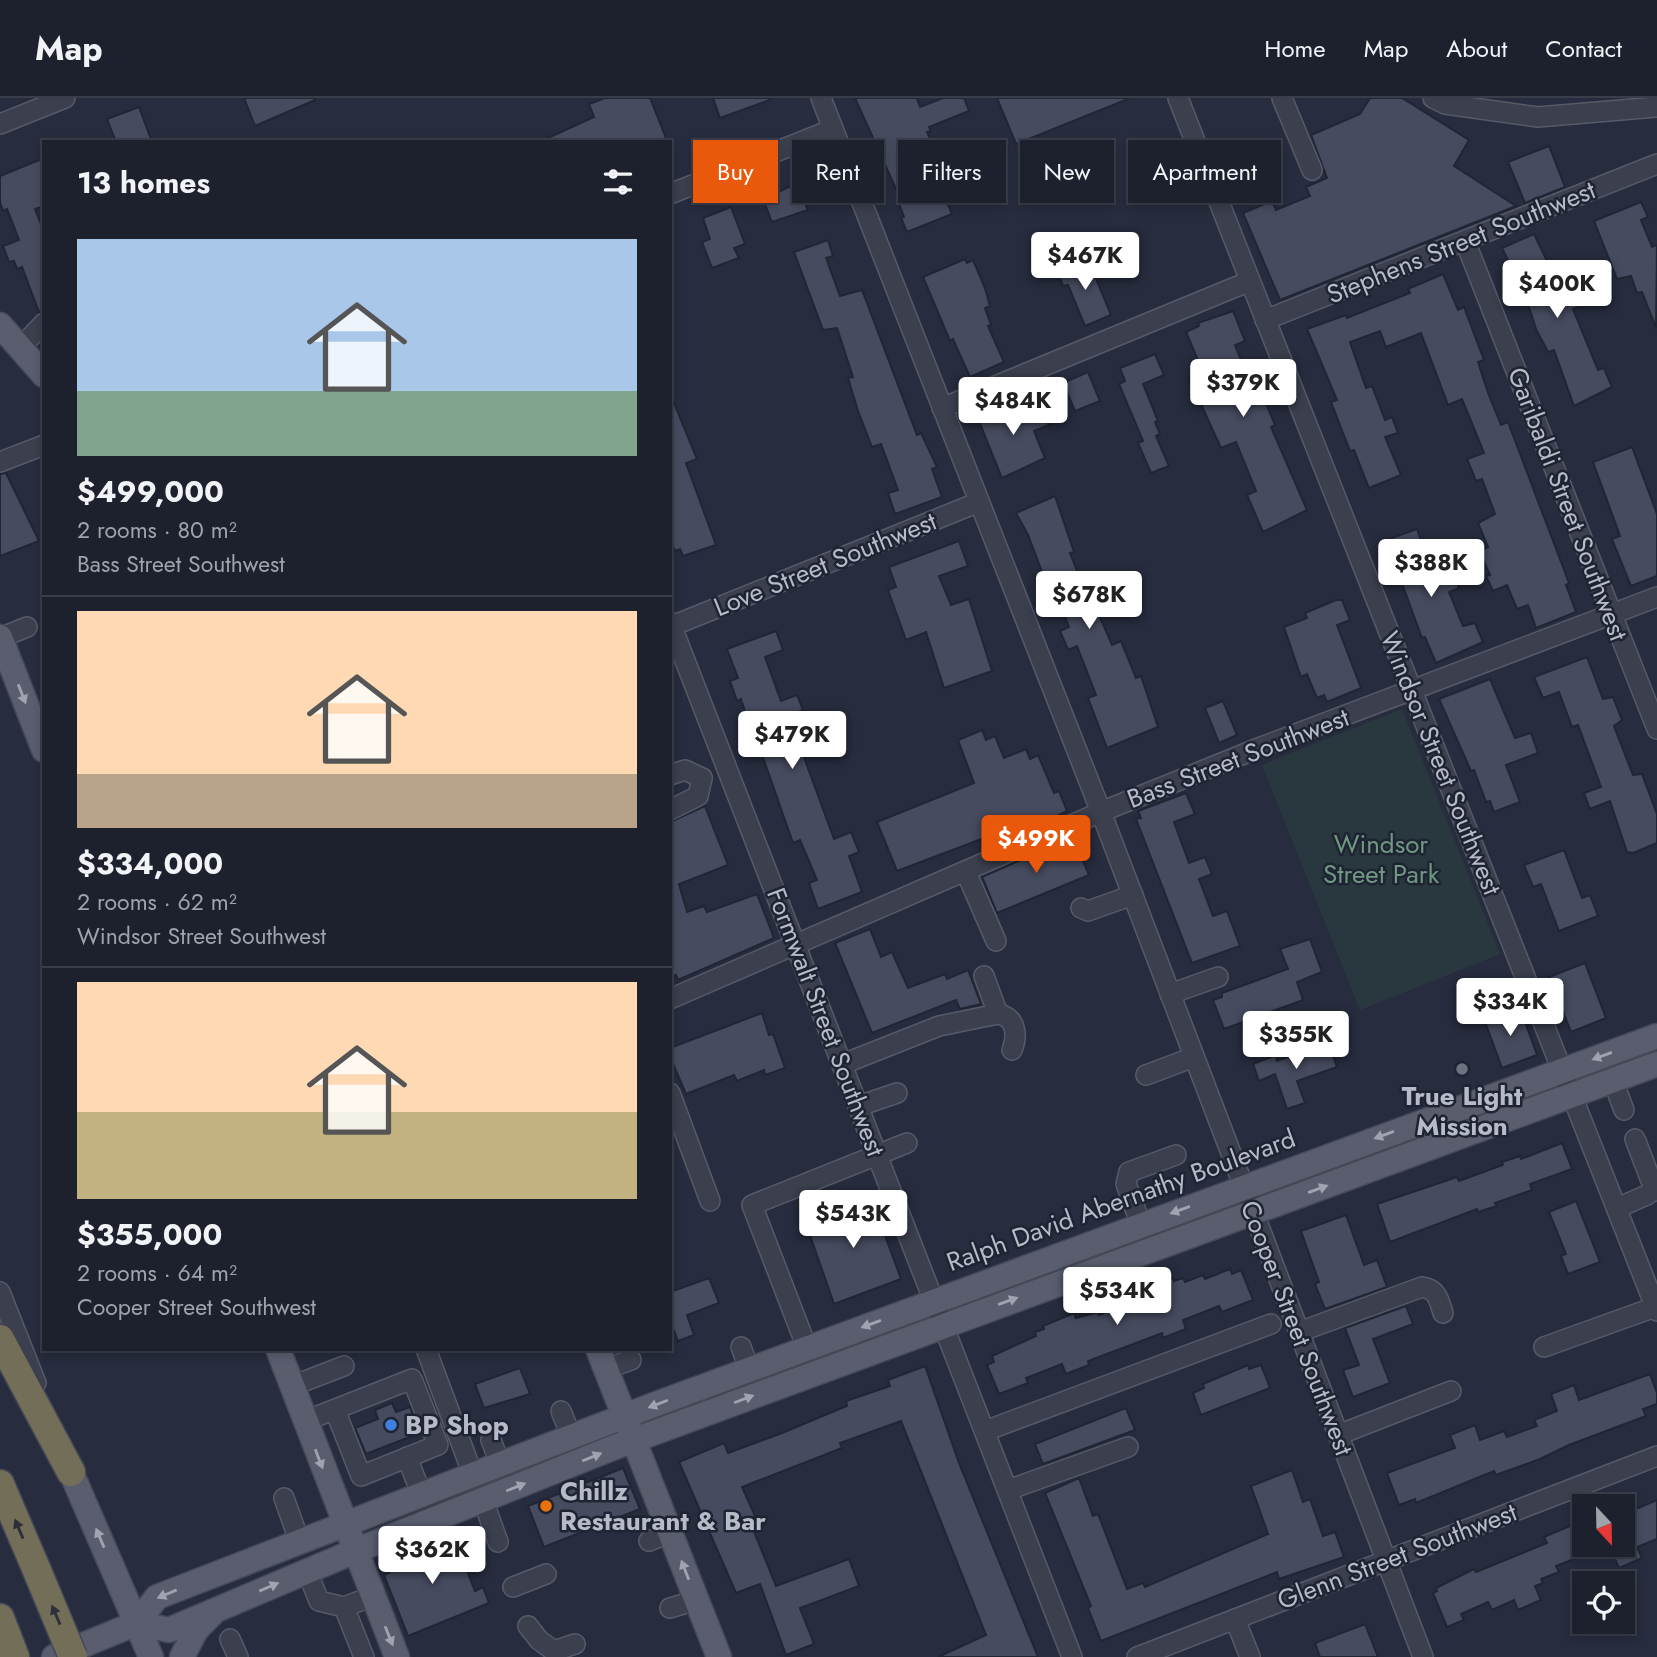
<!DOCTYPE html>
<meta charset="utf-8">
<style>
:root{--surface:#1d212e;--page:#252936;--text:#f1f3f6;--muted:#a0a3aa;--line:#3b3e4a;--accent:#ea580c}
body{margin:0;font-family:Jost,sans-serif;background:var(--page);color:var(--text);height:100vh;display:flex;flex-direction:column;font-size:26px;white-space:nowrap}
*{box-sizing:border-box;margin:0}
p{font-size:23px;color:var(--muted)}
.icon{flex:none;width:38px;height:38px;fill:none;stroke:currentColor;stroke-width:2;stroke-linecap:round;stroke-linejoin:round}
.map{position:relative;flex:1;overflow:hidden}
.sheet{position:absolute;left:42px;top:42px;width:630px;height:1211px;display:flex;flex-direction:column;background:var(--surface);border-radius:0px;box-shadow:0 4px 10px #0003,0 0 0 2px var(--line)}
.sheet>*{flex:none}
.top-card{position:absolute;left:693px;top:42px;width:665px;height:63px;display:flex;gap:14px}
.needle{width:46px;rotate:158deg}
.buttons{position:absolute;left:1572px;top:1396px;display:grid;gap:14px}
.buttons a{display:grid;place-items:center;width:63px;height:63px;border-radius:0px;background:var(--surface);box-shadow:0 4px 10px #0003,0 0 0 2px var(--line);font-size:35px}
.price{position:absolute;translate:-50% -60px;padding:0 16px;border-radius:7px;background:#fff;color:#222;font-size:23px;line-height:46px;filter:drop-shadow(0 2px 4px #0008)}
.price::after{content:'';position:absolute;left:50%;top:42px;width:21px;height:16px;margin-left:-10px;background:inherit;clip-path:polygon(0 0,100% 0,50% 100%)}
.price.current{background:var(--accent);color:#fff}
ul{padding:0;list-style:none}
li{display:grid;align-content:center;gap:14px;height:371px;padding:0 35px}
li+li{border-top:2px solid var(--line)}
li span{display:grid;place-items:center;height:217px;border-radius:0px;color:#555}
li>.icon{margin-inline-start:auto}
span .icon{width:126px;height:126px;fill:#fffc;stroke-width:1}
li b{font-size:30px}
h2{display:flex;justify-content:space-between;align-items:center;height:84px;padding:0 35px;font-size:30px}
.pill{padding:0 24px;border-radius:0px;background:var(--surface);box-shadow:0 4px 10px #0003,0 0 0 2px var(--line);font-size:24px;line-height:63px}
.pill.current{background:var(--accent);color:#fff}
header{display:flex;align-items:center;gap:42px;box-sizing:border-box;height:98px;padding:0 35px;background:var(--surface);border-bottom:2px solid var(--line)}
header strong{font-size:33px}
nav{display:flex;gap:38px;margin-inline-start:auto;font-size:24px}
.map>svg:first-child{display:block}
.green{fill:#29383f}
.building{fill:#464b5f;stroke:#212635;stroke-width:2}
.lines{fill:none;stroke-linecap:round;stroke-linejoin:round}
.minor-casing{stroke:#565a69;stroke-width:22}
.major-casing{stroke:#444857;stroke-width:27}
.highway-casing{stroke:#424756;stroke-width:31}
.minor{stroke:#3b3f4e;stroke-width:19}
.major{stroke:#595d6e;stroke-width:24}
.highway{stroke:#736e58;stroke-width:28}
.highway-bridge-casing{stroke:#424756;stroke-width:31;stroke-linecap:butt}
.highway-bridge{stroke:#736e58;stroke-width:28}
.oneway{fill:#a0a3b2}
.oneway2{fill:#2c2f39}
.worship-dot{fill:#6b7280;stroke:#1f2433;stroke-width:2.5}
.shop-dot{fill:#3f7fe0;stroke:#1f2433;stroke-width:2.5}
.food-dot{fill:#e8710a;stroke:#1f2433;stroke-width:2.5}
.labels{text-anchor:middle;dominant-baseline:central;stroke-width:5;stroke-linejoin:round;paint-order:stroke}
.street-label{font-size:26px;fill:#b7bac9;stroke:#1f2433}
.park-label{font-size:26px;fill:#709881;stroke:#1f2433}
.poi-label{font-size:26px;font-weight:bold;fill:#b7bac9;stroke:#1f2433;text-anchor:start}
</style>
<header>
<strong>Map</strong>
<nav><a>Home</a><a>Map</a><a>About</a><a>Contact</a></nav>
</header>
<div class="map">
<svg width="1657" height="1559" viewBox="0 0 1657 1559">
<rect width="100%" height="100%" fill="#272c3e"/>
<polygon class="green" points="1402,611 1500,856 1360,912 1262,667"/>
<g class="building">
<polygon points="244,0 315,0 315,2 255,28"/>
<polygon points="605,0 650,0 666,40 657,44 539,44 594,19 589,6"/>
<polygon points="713,0 770,0 770,2 720,20"/>
<polygon points="855,0 917,0 920,9 943,0 964,0 969,13 929,29 931,33 927,34 942,68 933,72 952,116 907,134 901,120 904,119 898,103 901,102"/>
<polygon points="997,0 1127,0 1128,1 1016,46"/>
<polygon points="1370,0 1402,0 1469,42 1454,68 1516,108 1280,202 1243,115 1272,103 1276,112 1310,98 1306,89 1327,80 1311,37 1360,16"/>
<polygon points="139,9 152,44 116,44 107,21"/>
<polygon points="1549,48 1565,89 1525,105 1508,64"/>
<polygon points="44,60 44,108 35,111 44,133 44,213 39,214 22,169 17,171 14,163 9,164 3,148 19,142 7,111 3,113 0,104 0,78"/>
<polygon points="804,82 812,106 806,108 808,112 772,124 763,101"/>
<polygon points="1641,104 1648,119 1641,122 1652,149 1657,147 1656,230 1642,194 1637,195 1631,178 1617,181 1594,123"/>
<polygon points="731,109 745,146 734,150 739,160 712,170 702,144 710,141 703,120"/>
<polygon points="1534,136 1560,190 1570,186 1579,209 1573,211 1598,272 1604,270 1612,289 1574,308 1554,252 1548,254 1536,231 1525,197 1502,150"/>
<polygon points="828,142 833,158 826,160 840,198 862,192 917,337 921,335 937,369 932,371 942,399 895,416 888,395 898,392 881,346 872,349 858,313 848,280 853,279 837,230 823,232 794,154"/>
<polygon points="965,161 967,165 973,162 985,190 990,208 985,210 991,227 988,228 1004,264 970,279 953,241 950,243 923,179"/>
<polygon points="1088,161 1111,217 1085,228 1068,187 1063,188 1057,174"/>
<polygon points="1443,176 1458,212 1464,209 1484,262 1478,264 1487,292 1501,327 1508,324 1569,485 1566,487 1576,514 1536,530 1528,507 1517,511 1507,487 1493,493 1486,478 1490,477 1479,453 1488,449 1478,425 1495,416 1482,381 1476,383 1467,361 1484,355 1462,301 1448,307 1421,235 1386,249 1380,233 1350,244 1366,290 1372,288 1385,322 1392,319 1398,335 1385,339 1401,377 1369,390 1354,352 1350,353 1331,304 1337,302 1307,231 1346,217 1347,220 1410,195 1408,191"/>
<polygon points="1233,213 1245,243 1235,247 1257,301 1263,298 1275,327 1271,329 1307,412 1263,434 1247,397 1256,393 1236,344 1221,350 1189,280 1203,274 1186,234 1199,228 1198,225"/>
<polygon points="1155,256 1164,277 1143,286 1158,323 1155,324 1160,336 1156,338 1169,368 1151,375 1138,345 1143,343 1119,286 1125,283 1120,270"/>
<polygon points="1088,274 1100,303 1075,313 1063,285"/>
<polygon points="672,300 697,361 686,365 716,447 683,458 680,451 675,453 670,440"/>
<polygon points="1011,304 1013,308 1019,306 1025,321 1043,313 1049,327 1034,333 1045,360 1002,380 977,318"/>
<polygon points="1632,349 1657,416 1657,478 1631,488 1612,441 1620,438 1593,364"/>
<polygon points="6,375 39,443 0,458 0,376"/>
<polygon points="1055,398 1074,454 1070,455 1095,518 1099,517 1112,547 1121,543 1136,580 1141,578 1158,629 1107,650 1088,600 1096,597 1077,548 1068,552 1060,533 1069,529 1056,495 1051,497 1028,437 1016,415"/>
<polygon points="1417,431 1433,476 1450,469 1459,490 1449,494 1463,528 1475,525 1483,544 1436,565 1425,539 1422,540 1386,442"/>
<polygon points="959,443 968,468 939,478 951,507 969,501 992,573 944,590 926,534 906,542 888,492 896,489 889,469"/>
<polygon points="1336,502 1342,502 1350,522 1337,527 1361,590 1327,604 1324,597 1317,600 1307,576 1301,579 1284,529 1307,520 1305,515"/>
<polygon points="776,533 783,552 765,559 781,603 797,597 803,612 798,614 800,617 790,621 834,741 851,734 859,754 849,758 862,794 818,811 809,785 817,782 800,742 793,745 753,631 751,632 741,601 737,603 730,583 738,580 727,551"/>
<polygon points="1587,559 1603,601 1613,599 1622,622 1614,628 1633,677 1642,676 1657,716 1657,745 1633,755 1627,754 1610,703 1590,711 1584,695 1601,689 1578,627 1572,629 1559,594 1543,600 1534,579"/>
<polygon points="1490,581 1515,640 1531,635 1538,655 1506,667 1520,704 1494,714 1490,703 1486,704 1474,672 1471,673 1439,601"/>
<polygon points="1223,603 1237,637 1219,645 1205,610"/>
<polygon points="982,632 986,642 995,638 1004,660 1026,651 1030,661 1038,657 1054,695 1059,693 1067,713 1032,731 1029,723 897,773 877,724 974,685 958,642"/>
<polygon points="1186,695 1195,716 1174,724 1189,765 1205,759 1212,776 1199,781 1213,818 1227,813 1240,848 1192,865 1136,721 1141,720 1138,713"/>
<polygon points="705,708 728,767 679,786 687,814 704,808 707,814 757,796 774,840 678,882 676,877 670,880 670,724"/>
<polygon points="1073,739 1089,777 997,815 982,779"/>
<polygon points="1564,752 1582,800 1590,797 1598,818 1559,833 1541,786 1533,789 1524,767"/>
<polygon points="870,831 881,859 892,854 908,890 945,876 947,881 968,872 981,906 960,911 956,902 872,935 835,845"/>
<polygon points="1310,841 1322,874 1297,884 1303,902 1224,931 1213,902 1222,899 1222,895 1288,871 1280,851"/>
<polygon points="1585,865 1606,920 1571,934 1549,879"/>
<polygon points="1516,910 1521,922 1524,921 1537,957 1502,970 1484,921"/>
<polygon points="762,915 769,937 773,936 785,970 765,977 764,972 737,983 734,977 686,996 670,959 670,950"/>
<polygon points="1328,945 1337,969 1297,983 1305,1005 1287,1011 1275,976 1259,983 1253,966 1276,957 1277,963"/>
<polygon points="1562,1045 1572,1071 1530,1086 1532,1092 1495,1105 1497,1108 1478,1114 1477,1111 1390,1144 1377,1106 1457,1079 1459,1083 1503,1067 1502,1064 1520,1058 1521,1061"/>
<polygon points="871,1099 901,1181 834,1206 805,1123"/>
<polygon points="1576,1103 1600,1164 1568,1176 1561,1158 1566,1156 1549,1114"/>
<polygon points="1346,1117 1364,1167 1377,1162 1387,1189 1325,1211 1315,1186 1319,1184 1301,1133"/>
<polygon points="1230,1171 1232,1176 1241,1172 1253,1202 1222,1214 1219,1208 1183,1222 1186,1231 1163,1240 1162,1235 1088,1263 1089,1267 1066,1276 1062,1266 1026,1280 1028,1285 999,1296 987,1267 994,1264 992,1258 1036,1238 1035,1234 1044,1231 1043,1228 1074,1215 1076,1220 1098,1214 1099,1217 1138,1201 1137,1198 1144,1195 1143,1191 1173,1180 1174,1183 1183,1180 1185,1184 1203,1177 1205,1181"/>
<polygon points="709,1180 719,1205 687,1217 694,1237 678,1243 670,1223 670,1194"/>
<polygon points="1406,1208 1413,1226 1373,1241 1390,1285 1353,1299 1343,1272 1359,1267 1345,1230"/>
<polygon points="1248,1267 1249,1271 1261,1267 1270,1290 1201,1317 1193,1295 1204,1290 1203,1286"/>
<polygon points="925,1268 959,1365 1038,1559 938,1559 986,1537 901,1323 840,1345 842,1350 742,1389 755,1418 749,1421 776,1488 849,1461 859,1488 800,1510 814,1546 786,1557 760,1486 736,1495 679,1364 724,1345 728,1355 782,1335 847,1308 846,1303 890,1288 888,1282"/>
<polygon points="520,1270 530,1296 484,1310 475,1286"/>
<polygon points="1650,1276 1657,1295 1657,1306 1643,1311 1646,1318 1569,1347 1540,1361 1496,1377 1494,1373 1416,1405 1415,1401 1399,1407 1387,1375 1455,1350 1450,1337 1475,1327 1480,1342 1504,1333 1507,1339 1537,1328 1534,1322 1557,1313 1551,1296 1574,1287 1579,1302"/>
<polygon points="392,1305 396,1314 410,1309 420,1335 366,1356 355,1330 378,1321 375,1312"/>
<polygon points="1126,1310 1135,1332 1043,1366 1035,1346"/>
<polygon points="623,1370 640,1411 544,1449 528,1408"/>
<polygon points="1292,1372 1303,1404 1310,1401 1323,1438 1335,1434 1344,1459 1279,1481 1277,1474 1101,1543 1088,1510 1091,1508 1045,1395 1079,1380 1093,1418 1098,1416 1127,1491 1143,1485 1145,1489 1268,1436 1251,1388"/>
<polygon points="1657,1402 1657,1441 1637,1449 1642,1460 1619,1470 1609,1447 1631,1447 1622,1417"/>
<polygon points="1577,1425 1580,1431 1584,1430 1584,1457 1556,1468 1559,1474 1541,1481 1543,1485 1535,1488 1541,1502 1518,1512 1514,1502 1492,1512 1488,1504 1461,1516 1464,1522 1447,1529 1433,1495 1437,1493 1436,1490 1474,1471 1476,1474 1547,1445 1544,1439"/>
<polygon points="453,1437 475,1493 483,1489 489,1505 408,1538 384,1477 390,1474 386,1464"/>
<polygon points="1365,1526 1378,1559 1320,1559 1315,1545"/>
</g>
<g class="lines">
<g class="minor-casing">
<g id="minor">
<polyline points="821,0 1101,714 1423,1559"/>
<polyline points="1178,0 1657,1213"/>
<polyline points="1282,0 1312,72"/>
<polyline points="1433,0 1445,6 1538,19 1657,9"/>
<polyline points="0,26 65,0"/>
<polyline points="670,96 833,31"/>
<polyline points="1465,143 1657,631"/>
<polyline points="1265,222 1657,66"/>
<polyline points="20,250 44,225"/>
<polyline points="942,310 1250,183"/>
<polyline points="0,364 44,347"/>
<polyline points="670,524 1072,1559"/>
<polyline points="672,528 979,404"/>
<polyline points="0,540 27,529"/>
<polyline points="670,677 685,672 702,680"/>
<polyline points="670,712 698,698 702,680"/>
<polyline points="966,774 996,843"/>
<polyline points="1081,810 1088,813 1133,797"/>
<polyline points="1170,896 1218,879"/>
<polyline points="670,901 1101,714 1256,651 1657,499"/>
<path d="M998,916C1016,919 1018,937 1012,952"/>
<polyline points="843,966 939,928 998,916 984,878"/>
<polyline points="1146,977 1194,959"/>
<polyline points="1613,983 1624,1012"/>
<polyline points="670,995 710,1103"/>
<polyline points="859,1008 897,995"/>
<polyline points="1635,1041 1655,1093"/>
<polyline points="1617,1110 1647,1097"/>
<polyline points="1141,1127 1126,1086 1129,1074 1176,1057"/>
<polyline points="0,1194 36,1285"/>
<path d="M1299,1234L1422,1189C1437,1191 1439,1202 1443,1215"/>
<polyline points="741,1249 749,1271"/>
<polyline points="1544,1249 1655,1209"/>
<polyline points="807,1250 752,1107 907,1045"/>
<polyline points="426,1251 473,1377"/>
<polyline points="606,1271 631,1262"/>
<polyline points="292,1288 344,1268"/>
<polyline points="561,1313 571,1338"/>
<polyline points="305,1323 412,1281 438,1347 361,1378 335,1312"/>
<polyline points="985,1333 1271,1226"/>
<polyline points="1338,1337 1451,1293"/>
<polyline points="491,1342 500,1366"/>
<polyline points="407,1359 422,1398"/>
<polyline points="1008,1392 1128,1349"/>
<polyline points="284,1400 300,1445"/>
<polyline points="483,1402 498,1444"/>
<polyline points="649,1443 671,1434"/>
<polyline points="307,1473 319,1503 344,1509 373,1498"/>
<polyline points="513,1489 546,1476"/>
<polyline points="344,1509 364,1559"/>
<polyline points="670,1510 697,1502"/>
<polyline points="1235,1521 1250,1559"/>
<polyline points="528,1528 539,1542 554,1553 575,1546"/>
<polyline points="230,1541 238,1559"/>
<polyline points="1137,1559 1657,1358"/>
</g>
</g>
<g class="major-casing">
<g id="major">
<polyline points="0,227 44,277"/>
<polyline points="0,539 44,652"/>
<polyline points="278,1251 397,1559"/>
<polyline points="598,1251 719,1559"/>
<polyline points="71,1374 151,1559"/>
<polyline points="137,1525 169,1532 355,1453 615,1349 1657,966"/>
<polyline points="54,1559 137,1525 157,1499 656,1306 1657,938"/>
<polyline points="182,1559 196,1532 211,1517"/>
</g>
</g>
<g class="highway-casing">
<g id="highway">
<polyline points="0,1241 71,1374"/>
<polyline points="0,1386 38,1475"/>
<polyline points="0,1520 15,1559"/>
</g>
</g>
<use href="#minor" class="minor"/>
<use href="#major" class="major"/>
<use href="#highway" class="highway"/>
<g class="highway-bridge-casing">
<polyline id="highway-bridge" points="38,1475 73,1559"/>
</g>
<use href="#highway-bridge" class="highway-bridge"/>
</g>
<defs><path id="oneway-solid" d="M-6-.8H1V-3.2L6.5 0L1 3.2V.8H-6Z" transform="scale(1.75)"/></defs>
<g class="oneway">
<use href="#oneway-solid" transform="translate(22 596) rotate(69)"/>
<use href="#oneway-solid" transform="translate(1602 958) rotate(160)"/>
<use href="#oneway-solid" transform="translate(1384 1037) rotate(160)"/>
<use href="#oneway-solid" transform="translate(1318 1091) rotate(-20)"/>
<use href="#oneway-solid" transform="translate(1180 1112) rotate(160)"/>
<use href="#oneway-solid" transform="translate(1008 1203) rotate(-20)"/>
<use href="#oneway-solid" transform="translate(871 1226) rotate(160)"/>
<use href="#oneway-solid" transform="translate(744 1301) rotate(-21)"/>
<use href="#oneway-solid" transform="translate(658 1306) rotate(159)"/>
<use href="#oneway-solid" transform="translate(592 1359) rotate(-22)"/>
<use href="#oneway-solid" transform="translate(319 1361) rotate(69)"/>
<use href="#oneway-solid" transform="translate(516 1389) rotate(-22)"/>
<use href="#oneway-solid" transform="translate(100 1440) rotate(-113)"/>
<use href="#oneway-solid" transform="translate(685 1472) rotate(-111)"/>
<use href="#oneway-solid" transform="translate(269 1489) rotate(-23)"/>
<use href="#oneway-solid" transform="translate(167 1496) rotate(157)"/>
<use href="#oneway-solid" transform="translate(389 1538) rotate(68)"/>
</g>
<g class="oneway2">
<use href="#oneway-solid" transform="translate(19 1431) rotate(-113)"/>
<use href="#oneway-solid" transform="translate(56 1517) rotate(-113)"/>
</g>
<circle class="worship-dot" cx="1462" cy="971" r="7"/>
<circle class="shop-dot" cx="391" cy="1327" r="7"/>
<circle class="food-dot" cx="546" cy="1408" r="7"/>
<g class="labels">
<g class="street-label">
<text transform="translate(1461 144) rotate(-22)">Stephens Street Southwest</text>
<text transform="translate(1568 406) rotate(69)">Garibaldi Street Southwest</text>
<text transform="translate(825 466) rotate(-22)">Love Street Southwest</text>
<text transform="translate(1238 660) rotate(-21)">Bass Street Southwest</text>
<text transform="translate(1441 665) rotate(68)">Windsor Street Southwest</text>
<text transform="translate(826 924) rotate(69)">Formwalt Street Southwest</text>
<text transform="translate(1121 1102) rotate(-20)">Ralph David Abernathy Boulevard</text>
<text transform="translate(1297 1230) rotate(69)">Cooper Street Southwest</text>
<text transform="translate(1397 1458) rotate(-21)">Glenn Street Southwest</text>
</g>
<g class="park-label">
<text x="1381" y="746">Windsor<tspan x="1381" dy="30">Street Park</tspan></text>
</g>
<g class="poi-label">
<text x="1462" y="998" text-anchor="middle">True Light<tspan x="1462" dy="30">Mission</tspan></text>
<text x="405" y="1327">BP Shop</text>
<text x="560" y="1393">Chillz<tspan x="560" dy="30">Restaurant &amp; Bar</tspan></text>
</g>
</g>
</svg>
<div class="buttons">
<a><svg class="needle" viewBox="-14 -14 28 28"><path d="M0-13l5 13h-10z" fill="#e53935"/><path d="M0 13l5-13h-10z" fill="#a0a3aa"/></svg></a>
<a><svg class="icon" aria-label="locate" viewBox="0 0 24 24"><circle cx="12" cy="12" r="6"/><path d="M12 2v4M12 18v4M2 12h4M18 12h4"/></svg></a>
</div>
<b class="price" style="left:1085px;top:194px">$467K</b>
<b class="price" style="left:1557px;top:222px">$400K</b>
<b class="price" style="left:1243px;top:321px">$379K</b>
<b class="price" style="left:1013px;top:339px">$484K</b>
<b class="price" style="left:1431px;top:501px">$388K</b>
<b class="price" style="left:1089px;top:533px">$678K</b>
<b class="price" style="left:792px;top:673px">$479K</b>
<b class="price current" style="left:1036px;top:777px">$499K</b>
<b class="price" style="left:1510px;top:940px">$334K</b>
<b class="price" style="left:1296px;top:973px">$355K</b>
<b class="price" style="left:853px;top:1152px">$543K</b>
<b class="price" style="left:1117px;top:1229px">$534K</b>
<b class="price" style="left:432px;top:1488px">$362K</b>
<div class="top-card">
<a class="pill current">Buy</a>
<a class="pill">Rent</a>
<a class="pill">Filters</a>
<a class="pill">New</a>
<a class="pill">Apartment</a>
</div>
<section class="sheet">
<h2>13 homes<svg class="icon" aria-label="filters" viewBox="0 0 24 24"><path d="M4 7h16M4 17h16"/><circle cx="9" cy="7" r="2"/><circle cx="15" cy="17" r="2"/></svg></h2>
<ul>
<li><span style="background:linear-gradient(#a9c7e8 70%,#7fa58c 0)"><svg class="icon" aria-label="home" viewBox="0 0 24 24"><path d="M3 11l9-7 9 7M6 9v11h12V9"/></svg></span><div><b>$499,000</b><p>2 rooms · 80 m²</p><p>Bass Street Southwest</p></div></li>
<li><span style="background:linear-gradient(#ffd9b3 75%,#b9a48a 0)"><svg class="icon" aria-label="home" viewBox="0 0 24 24"><path d="M3 11l9-7 9 7M6 9v11h12V9"/></svg></span><div><b>$334,000</b><p>2 rooms · 62 m²</p><p>Windsor Street Southwest</p></div></li>
<li><span style="background:linear-gradient(#ffd9b3 60%,#c2b280 0)"><svg class="icon" aria-label="home" viewBox="0 0 24 24"><path d="M3 11l9-7 9 7M6 9v11h12V9"/></svg></span><div><b>$355,000</b><p>2 rooms · 64 m²</p><p>Cooper Street Southwest</p></div></li>
</ul>
</section>
</div>
